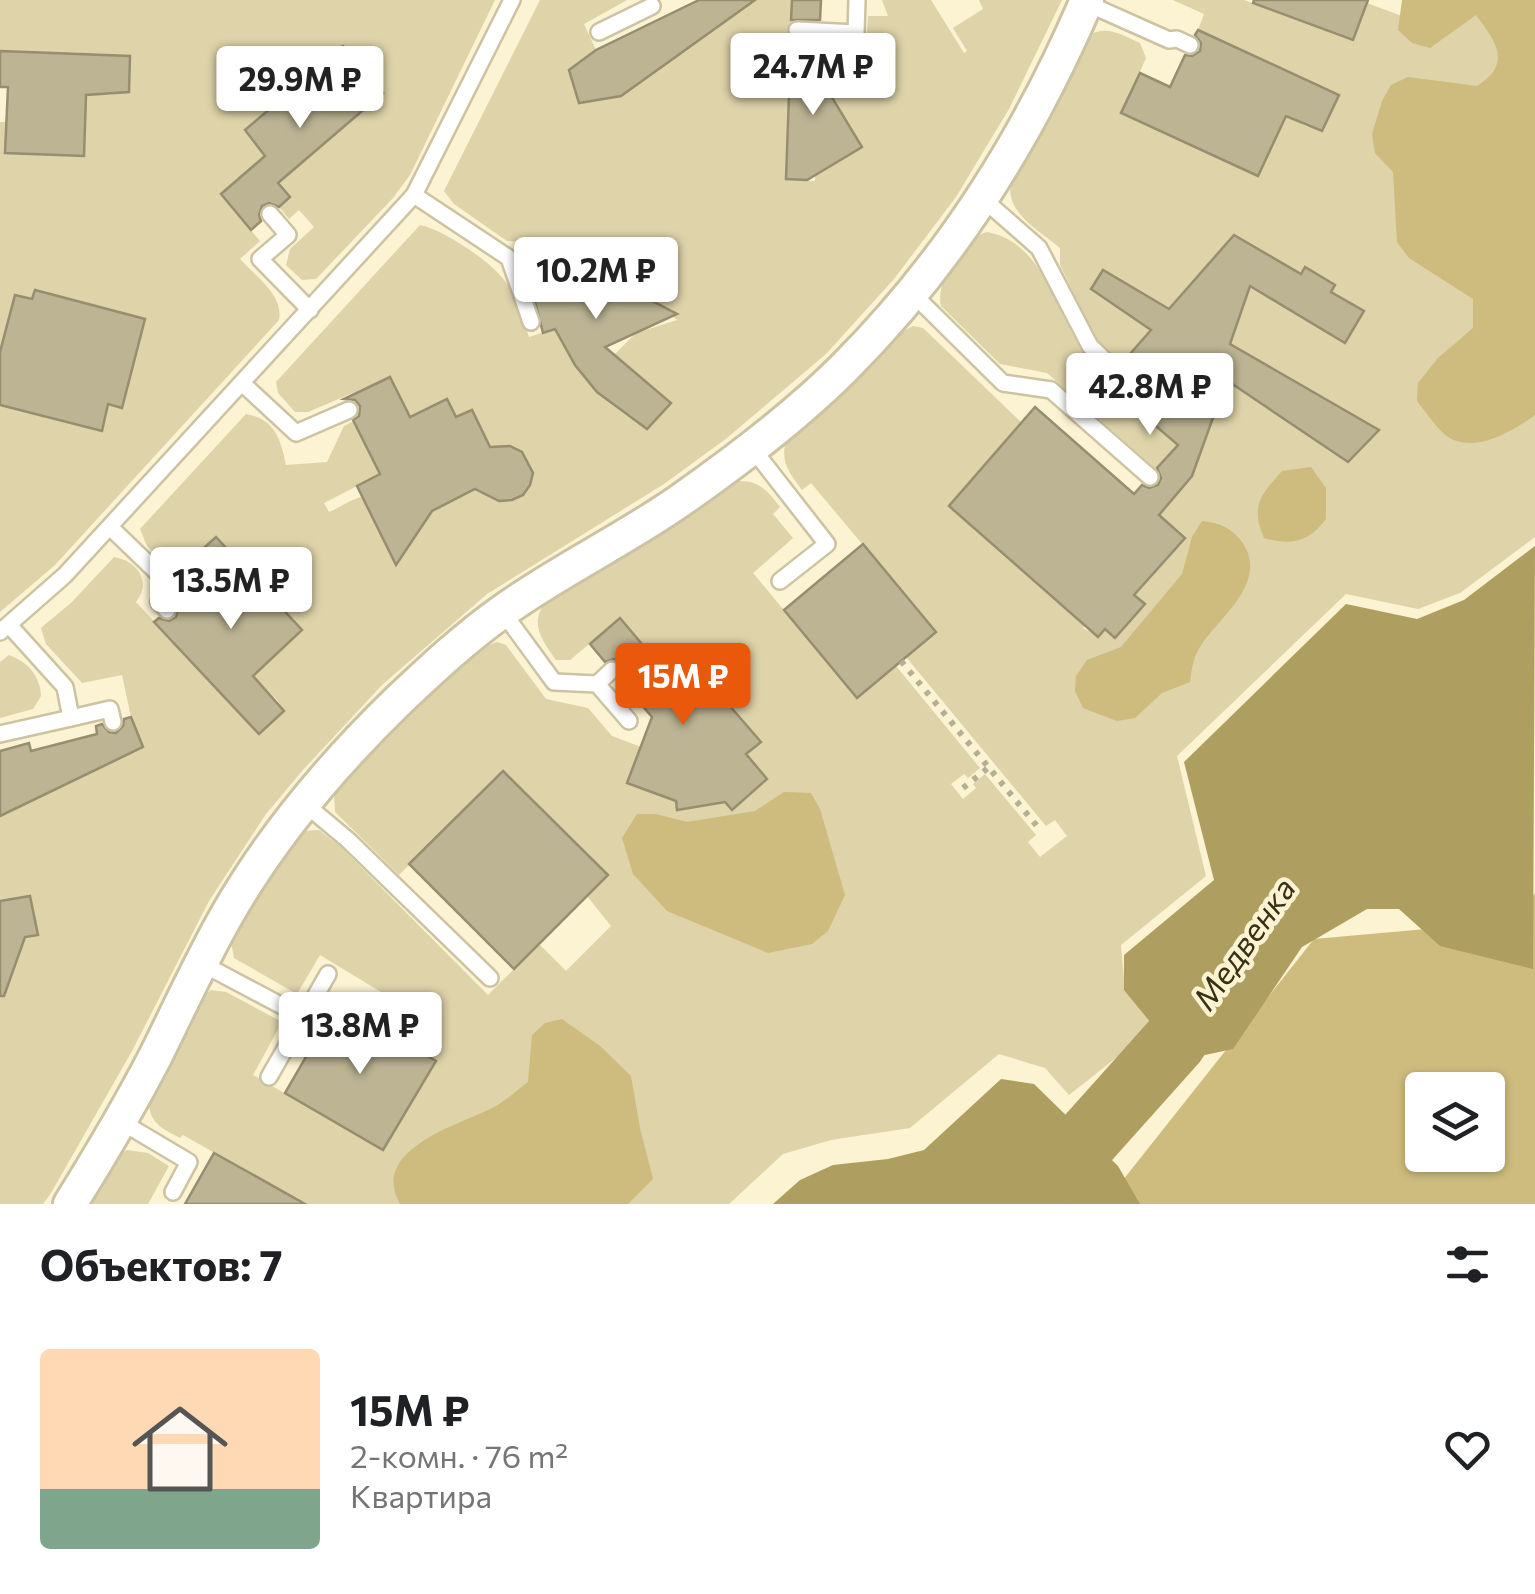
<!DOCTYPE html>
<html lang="ru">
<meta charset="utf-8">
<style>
:root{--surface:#fff;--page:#f2f2f2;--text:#202124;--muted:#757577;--accent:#ea580c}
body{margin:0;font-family:Commissioner,sans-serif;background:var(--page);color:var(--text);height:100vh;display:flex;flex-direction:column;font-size:38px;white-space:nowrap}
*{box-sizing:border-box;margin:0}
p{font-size:32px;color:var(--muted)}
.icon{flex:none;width:55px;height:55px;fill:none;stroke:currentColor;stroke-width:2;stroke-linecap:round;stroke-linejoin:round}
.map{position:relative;height:1204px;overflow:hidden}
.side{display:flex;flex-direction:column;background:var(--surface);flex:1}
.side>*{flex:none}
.fabs{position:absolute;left:1405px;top:1072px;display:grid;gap:20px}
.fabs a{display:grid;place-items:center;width:100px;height:100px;border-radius:10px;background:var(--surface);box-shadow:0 2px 8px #0004;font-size:50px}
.price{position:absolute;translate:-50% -85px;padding:0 22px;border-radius:10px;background:#fff;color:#222;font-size:32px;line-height:65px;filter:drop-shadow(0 2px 5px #0008)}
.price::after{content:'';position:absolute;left:50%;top:60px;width:30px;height:22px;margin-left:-15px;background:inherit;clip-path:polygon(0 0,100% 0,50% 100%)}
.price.current{background:var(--accent);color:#fff}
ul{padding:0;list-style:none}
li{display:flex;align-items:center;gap:30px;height:250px;padding:0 40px}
li span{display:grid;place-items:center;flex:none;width:280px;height:200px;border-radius:10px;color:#555}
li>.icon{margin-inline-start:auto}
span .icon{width:120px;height:120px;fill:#fffc;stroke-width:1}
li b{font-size:42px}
h2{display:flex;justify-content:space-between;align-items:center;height:120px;padding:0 40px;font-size:42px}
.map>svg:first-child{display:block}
.green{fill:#ded3a9}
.forest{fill:#cdbc7d;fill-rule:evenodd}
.water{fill:#ae9e5f}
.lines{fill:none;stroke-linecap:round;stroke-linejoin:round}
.river{stroke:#ae9e5f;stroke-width:65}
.building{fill:#bcb493;stroke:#968e6f;stroke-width:2.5}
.lane-casing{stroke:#ccc3a3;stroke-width:20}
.street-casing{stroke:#ccc3a3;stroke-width:38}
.path{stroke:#b5af94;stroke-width:6;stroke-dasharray:5 8;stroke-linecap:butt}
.lane{stroke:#fff;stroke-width:15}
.street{stroke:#fff;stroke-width:32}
.labels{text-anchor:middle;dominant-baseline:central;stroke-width:9;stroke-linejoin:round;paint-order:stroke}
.water-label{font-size:32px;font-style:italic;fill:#373013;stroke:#fbf3d1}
</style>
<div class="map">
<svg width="1535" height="1204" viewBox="0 0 1535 1204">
<rect width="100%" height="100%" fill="#fbf3d1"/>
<g class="green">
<path d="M0,0H495L410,175L393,198L316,279L302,280L286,265L290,249L314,227L299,210L289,219L279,207L290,197L278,183L383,92L343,46L245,130L268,157L221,195L260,241L240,259C255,276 284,295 279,320L55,565L0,612V405L101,431L108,404L122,407L145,319L35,291L32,299L15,296L0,352V122H7L6,153L83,156L85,120L55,89L108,92V95L129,92L130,57L0,51Z"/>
<path d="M540,0H627L584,24L596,50L569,70L579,103L621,96L736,14L730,0H792L786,179L815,181L817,142L831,166L861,147L819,76V48H866L868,16H888L882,0H931L964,53L967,51L953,28L983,9L979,0H1062L1009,109L956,197L894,279L826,354L727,438L664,484L487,594L382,685L302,771L266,814L209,901L132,1051L51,1193L43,1204H0V980L9,982L22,946L9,940L38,934L30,896L0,901V814L143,747L131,717L122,675L82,683L46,644L41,628L72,602L114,557C138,561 152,582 136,602L259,734L284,711L277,700L236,658L302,629L216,537L187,563L174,549L161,560L147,546L140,529L246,414C275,419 281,440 286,465L327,462L344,426L354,421L418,463L371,479L324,503L329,512C341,507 354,497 367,496C406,493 443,504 480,487L499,501L522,495L533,473L522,452L491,450L472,410L456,417L447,399L410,417L390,377L308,412H295L278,393L276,382L420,225C444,230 494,263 507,284C518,299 523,319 529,337L557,328C580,376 601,401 647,429L671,403L614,355L636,333L677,320C656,302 636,292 609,283L617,252L568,244L507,241L454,204L444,191Z"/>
<path d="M1173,0H1244L1353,40L1367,3L1402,16L1535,0V537L1460,593L1418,609L1346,594L1177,756L1206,876L1121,945L1125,990L1154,1028L1069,1095L1045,1068L999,1054L910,1128L831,1140L783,1154L729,1204H305L183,1135L180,1138C163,1129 149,1123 149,1102L199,1000L211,990L226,992L282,1022L253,1075L383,1150L436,1062L365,1020L381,992L320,955L297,994L234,958L231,942L233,933L269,876L302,831L319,830L342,848L488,995L539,944L566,971L611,926L587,896L607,875L503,771L399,875L335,812L334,795L338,787L369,751L479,648L497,642L506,645L546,699L588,708L612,736L641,747L628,783L665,797L672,779L678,810L716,804L714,790L732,809L767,780L746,755L760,742L678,645L657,662L620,618L570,660H556C541,639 528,622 548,599L737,481C759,480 768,491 780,507L773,514L793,538L753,573L857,698L896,666L980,768L968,778L964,774L951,784L963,799L976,788L973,784L985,774L1036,835L1028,842L1040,857L1067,836L1055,820L1046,826L906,657L936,632L811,483L802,490C789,473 779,460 787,439L894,336L913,326L923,328L1022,423L949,507L1085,625L1083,628L1088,631L1105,629L1115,638L1106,570L1045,502L1142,587L1184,538L1159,515L1180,490L1047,373L1000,364L941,306C935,282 962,238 987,232C1043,242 1054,309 1082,349C1089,359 1100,368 1109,377L1106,382L1197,461L1205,440L1199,433L1219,375L1348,462L1378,430L1230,344L1249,286L1345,342L1364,311L1331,292L1305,268L1301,274L1235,235L1169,309L1146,296L1151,330L1121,363L1097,341L1060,265V248C1037,229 1000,210 1013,176L1088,36C1106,24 1122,35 1140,43L1146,58L1122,112L1251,98L1308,127L1338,95L1198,30L1204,14Z"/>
<path d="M9,655C28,662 40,676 41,696L33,709L0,718V662Z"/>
<polygon points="127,1150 148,1153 169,1166 148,1204 87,1204 118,1155"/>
</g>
<g class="forest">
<path d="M1402,0H1535V415C1511,432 1468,458 1442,432C1433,423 1425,411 1417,401L1418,383L1438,358L1473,328V299L1409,258L1397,242L1393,172L1375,153L1372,134L1382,101L1391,85L1408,77L1477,86C1513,63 1496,42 1476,15L1430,48L1412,43L1398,30Z"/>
<path d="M1311,467L1326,488V519C1309,542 1291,546 1264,538C1250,505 1261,495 1282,471Z"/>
<path d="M1202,521C1219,523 1231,527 1242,542C1269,581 1222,615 1202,644C1193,656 1192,667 1190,682L1162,693L1135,718L1117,721L1083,708L1075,691L1076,676L1087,660L1121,647L1182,574L1192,537Z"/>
<polygon points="784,792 811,793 820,809 845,895 828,931 812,944 768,953 667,911 633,874 622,838 637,814 656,814 687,822 755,811"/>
<path d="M1535,893V1204H1104L1314,939L1516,921ZM1422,1090H1488V1155H1422Z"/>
<path d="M562,1019L600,1046L631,1076L640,1128L653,1179L628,1204H400C369,1150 458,1125 490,1109C503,1103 516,1091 528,1082L532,1035L545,1023Z"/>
</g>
<g class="water">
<polygon points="1535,546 1533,969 1440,946 1399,909 1367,909 1302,947 1233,1049 1205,1055 1174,1042 1154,1027 1124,990 1124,955 1214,880 1184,762 1346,604 1417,619 1464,600"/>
<polygon points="1001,1079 1034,1084 1118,1166 1140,1204 773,1204 800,1180 833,1165 888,1159 924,1150"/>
</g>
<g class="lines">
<polyline class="river" points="1016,1204 1089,1137 1174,1042 1223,968"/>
</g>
<g class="building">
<polygon points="699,0 755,0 621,96 579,103 569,70 596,50"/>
<polygon points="792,0 821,0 820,20 791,20"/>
<polygon points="1254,0 1368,0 1353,40 1253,3"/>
<polygon points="1198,30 1339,95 1322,131 1286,116 1258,176 1121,113 1140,73 1170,87 1185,55 1192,56 1200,51 1201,43 1195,35"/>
<polygon points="791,39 820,42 819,76 862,147 807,180 786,179"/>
<polygon points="343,46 383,93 278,183 290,197 279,207 269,203 262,206 259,215 261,221 251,230 221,194 265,156 245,130"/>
<polygon points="0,51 130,56 129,92 86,95 84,156 5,153 8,87 0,87"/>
<polygon points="1234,235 1301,274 1305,267 1335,285 1331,292 1364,311 1345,343 1250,286 1230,344 1379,430 1348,462 1219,375 1205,416 1219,401 1192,476 1159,515 1185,538 1134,595 1145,604 1115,638 1105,629 1098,637 949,506 1035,407 1134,494 1142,485 1149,488 1158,485 1161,478 1157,468 1178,445 1105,382 1124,377 1126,368 1123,362 1151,330 1091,289 1103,270 1169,309"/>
<polygon points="530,244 567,244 618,252 609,283 635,292 677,314 605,347 671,403 647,429 597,392 575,365 555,329 543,333 533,294"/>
<polygon points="35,290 145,319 122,408 108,404 102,431 0,405 0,352 15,295 32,299"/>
<polygon points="390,377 410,417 447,399 456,417 472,410 490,447 510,446 522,452 533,473 530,485 523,495 512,500 499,501 475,489 432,511 396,565 357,486 380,474 353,420 359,416 360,406 355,400 344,399"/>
<polygon points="216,537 302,630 253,676 284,711 259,734 154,622 159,618 169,621 176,617 178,608 175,602 201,578 187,563"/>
<polygon points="863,544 936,632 857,698 784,610"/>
<polygon points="620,618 657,662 677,645 761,742 746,754 767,779 732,810 725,802 677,810 676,801 627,783 652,717 619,679 623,672 621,663 614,659 605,662 590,644"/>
<polygon points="131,717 143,747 0,816 0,751 29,743 31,751 97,734 96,726 102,724 109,732 116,733 123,726 124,719"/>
<polygon points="503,771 608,875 514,969 409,864"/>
<polygon points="30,896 38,935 25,937 4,996 0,996 0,901"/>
<polygon points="337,1003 436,1061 383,1150 285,1093"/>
<polygon points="214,1153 250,1173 305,1204 185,1204"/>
</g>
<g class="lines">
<g class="lane-casing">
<g id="lane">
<polyline points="1086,3 1169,40 1177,39 1190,45"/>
<polyline points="797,30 856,33 857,0"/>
<polyline points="599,32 652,6"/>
<polyline points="414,195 509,258 531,322"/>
<polyline points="982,198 1039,248 1090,346 1115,370"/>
<polyline points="270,214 288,235 260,259 310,310"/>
<polyline points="912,293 1003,383 1051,390 1150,477"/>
<polyline points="242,383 296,433 349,410"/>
<polyline points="752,448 827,544 780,581"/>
<polyline points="110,527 166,581 159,602 167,610"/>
<polyline points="502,611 554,682 597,684 629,721"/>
<polyline points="0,632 65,575 414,195 512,0"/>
<polyline points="597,684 612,670"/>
<polyline points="71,718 110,709 113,722"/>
<polyline points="0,734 71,718 65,687 9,625"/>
<polyline points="305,804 348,840 490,978"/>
<polyline points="201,963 301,1016"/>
<polyline points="269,1077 328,974"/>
<polyline points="120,1121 189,1162 173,1192"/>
</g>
</g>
<g class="street-casing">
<path id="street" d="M70,1204C100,1156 129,1107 155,1057C179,1009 201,960 228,913C273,835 334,763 399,700C432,669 466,637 503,611C560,570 624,540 681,500C738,460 795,417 844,368C949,263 1029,136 1087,0"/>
</g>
<g class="path">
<polyline points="901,661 1041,831"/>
<polyline points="963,788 988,768"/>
</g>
<use href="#lane" class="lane"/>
<use href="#street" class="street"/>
</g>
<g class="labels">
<g class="water-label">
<text transform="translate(1243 943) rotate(-55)">Медвенка</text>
</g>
</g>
</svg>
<div class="fabs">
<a><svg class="icon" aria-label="layers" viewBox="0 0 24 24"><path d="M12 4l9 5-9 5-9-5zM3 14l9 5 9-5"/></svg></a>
</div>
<b class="price" style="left:813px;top:118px">24.7M ₽</b>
<b class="price" style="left:300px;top:131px">29.9M ₽</b>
<b class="price" style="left:596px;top:322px">10.2M ₽</b>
<b class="price" style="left:1150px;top:438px">42.8M ₽</b>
<b class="price" style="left:231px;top:632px">13.5M ₽</b>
<b class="price current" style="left:683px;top:728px">15M ₽</b>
<b class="price" style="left:360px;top:1077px">13.8M ₽</b>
</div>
<section class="side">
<h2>Объектов: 7<svg class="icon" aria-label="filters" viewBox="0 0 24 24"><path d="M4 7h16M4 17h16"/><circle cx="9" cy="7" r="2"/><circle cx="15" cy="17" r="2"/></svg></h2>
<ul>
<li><span style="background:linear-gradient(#ffd9b3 70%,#7fa58c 0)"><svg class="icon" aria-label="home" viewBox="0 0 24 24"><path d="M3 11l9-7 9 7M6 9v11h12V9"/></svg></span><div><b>15M ₽</b><p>2-комн. · 76 m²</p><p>Квартира</p></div><svg class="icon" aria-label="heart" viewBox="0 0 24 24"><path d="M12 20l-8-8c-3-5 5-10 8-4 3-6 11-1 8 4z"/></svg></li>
</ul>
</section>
